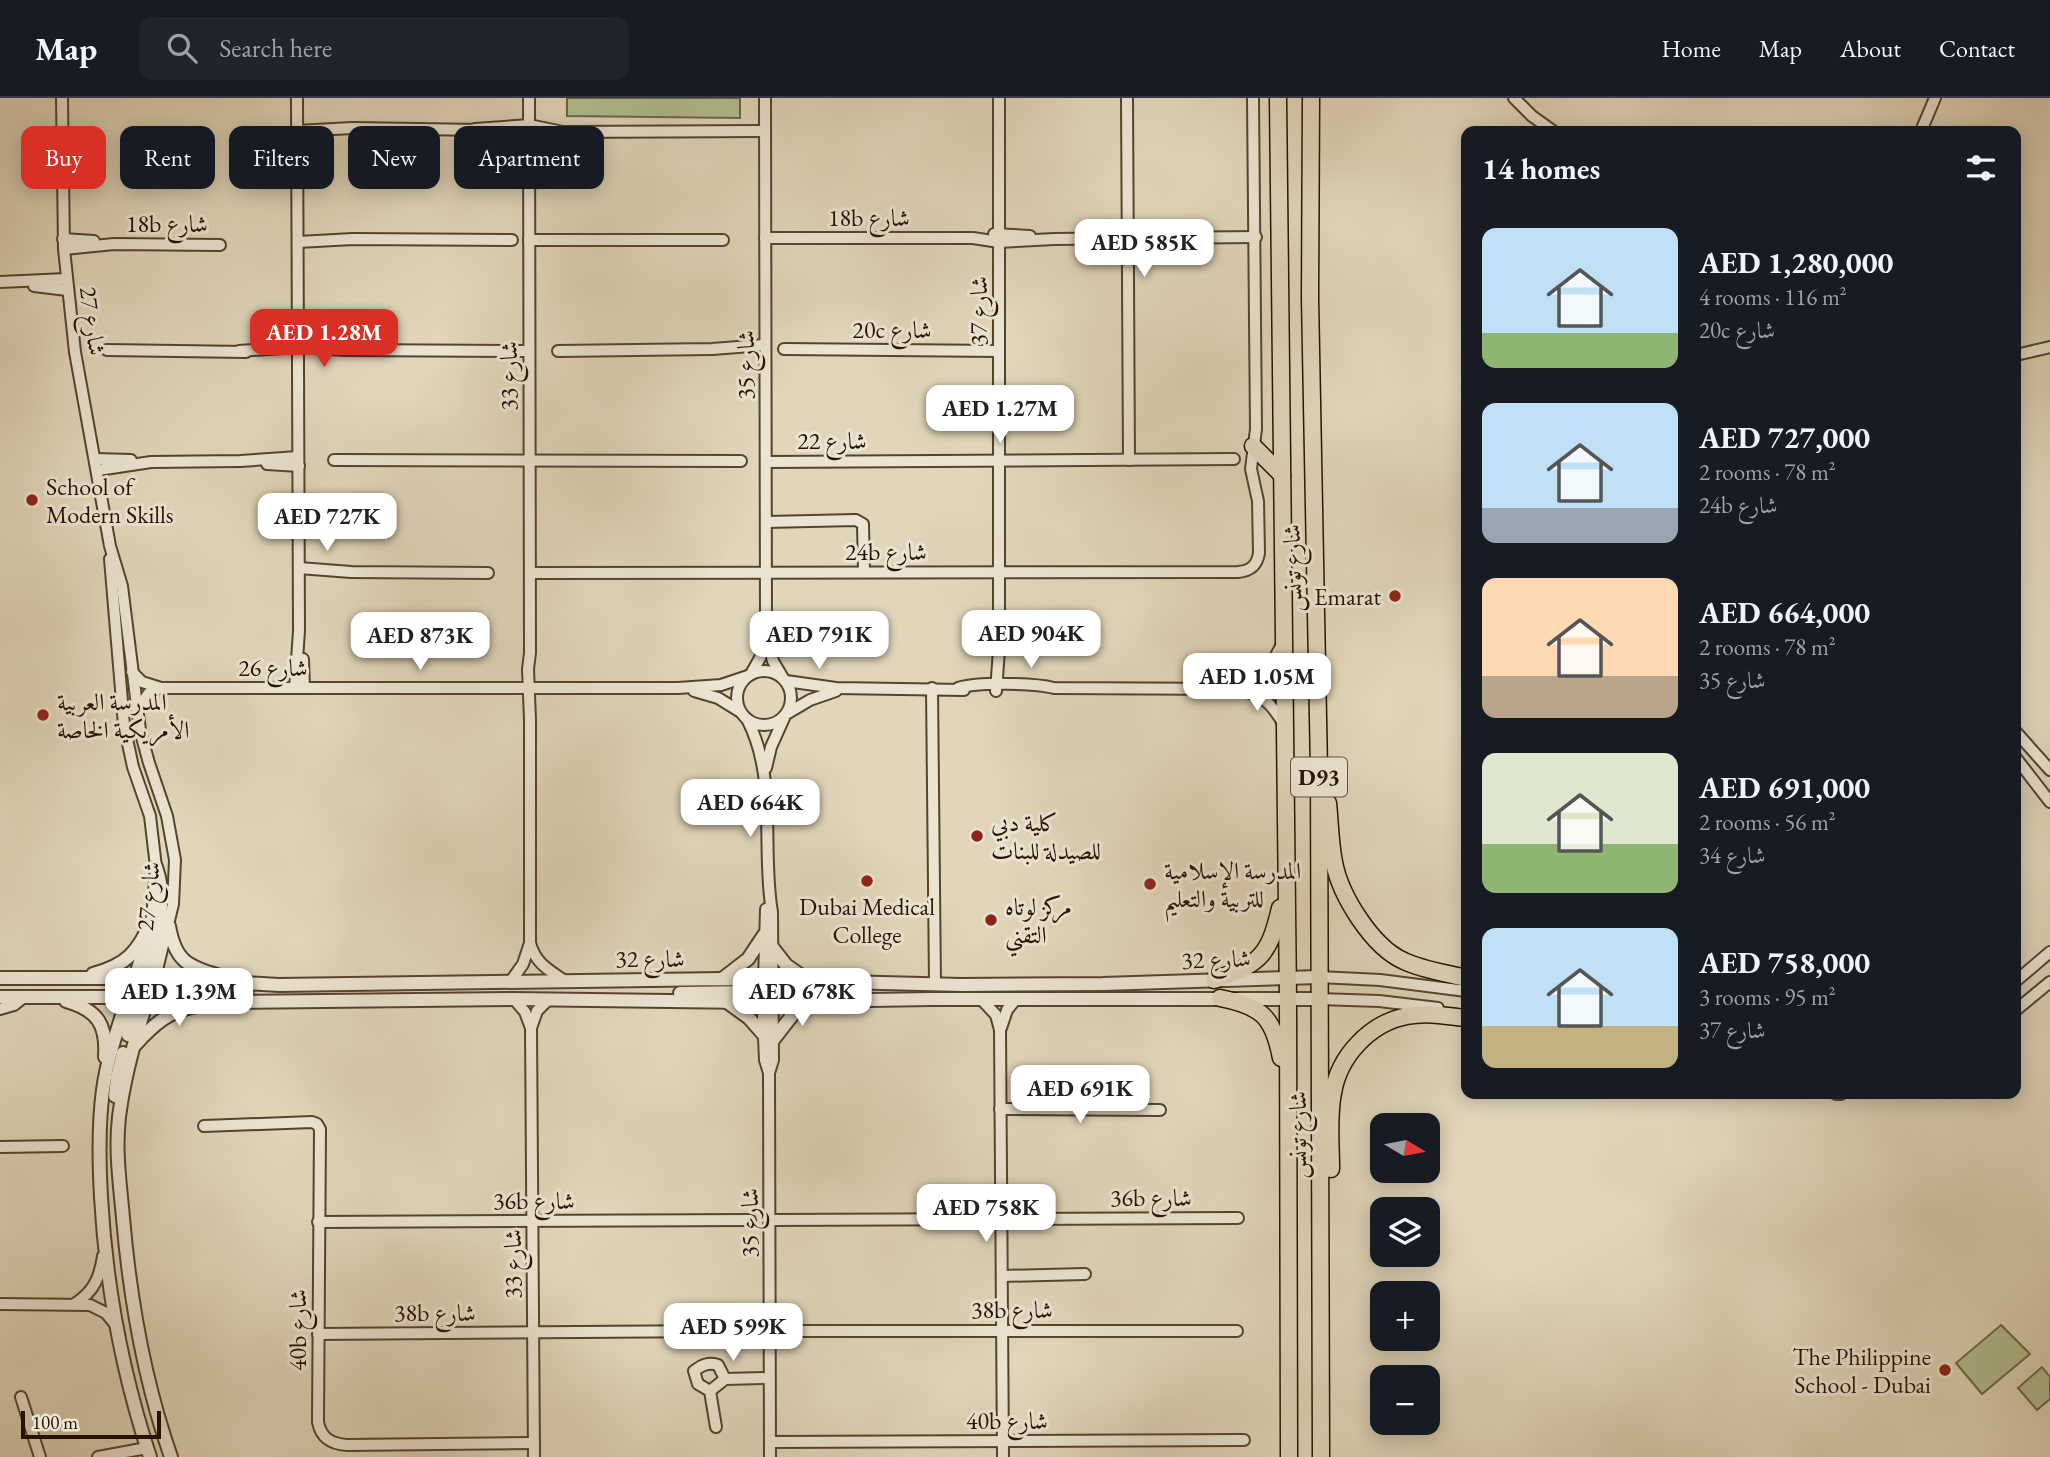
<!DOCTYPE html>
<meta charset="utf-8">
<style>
:root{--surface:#171b24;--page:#20242c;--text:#f1f3f6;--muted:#9ea1a6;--line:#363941;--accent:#d93025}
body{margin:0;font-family:"EB Garamond",Amiri,serif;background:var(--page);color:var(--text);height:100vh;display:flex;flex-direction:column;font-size:26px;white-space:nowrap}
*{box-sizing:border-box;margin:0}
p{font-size:23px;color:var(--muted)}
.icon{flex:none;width:38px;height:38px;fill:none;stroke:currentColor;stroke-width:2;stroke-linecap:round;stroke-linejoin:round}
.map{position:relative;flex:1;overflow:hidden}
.details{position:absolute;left:1461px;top:28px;width:560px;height:973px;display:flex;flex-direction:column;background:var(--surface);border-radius:14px;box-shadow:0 4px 18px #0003}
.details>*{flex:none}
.top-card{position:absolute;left:21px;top:28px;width:665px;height:63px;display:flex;gap:14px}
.needle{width:46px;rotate:100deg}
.controls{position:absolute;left:1370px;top:1015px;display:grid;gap:14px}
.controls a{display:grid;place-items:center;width:70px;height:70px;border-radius:14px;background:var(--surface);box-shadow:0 4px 18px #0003;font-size:35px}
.scale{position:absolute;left:21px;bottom:18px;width:140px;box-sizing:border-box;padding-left:7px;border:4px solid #251300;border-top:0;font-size:19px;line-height:24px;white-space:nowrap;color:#251300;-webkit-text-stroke:5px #ece4d2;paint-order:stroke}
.price{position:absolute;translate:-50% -60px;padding:0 16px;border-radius:14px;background:#fff;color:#222;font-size:23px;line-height:46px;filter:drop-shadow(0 2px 4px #0008)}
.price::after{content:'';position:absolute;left:50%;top:42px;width:21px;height:16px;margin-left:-10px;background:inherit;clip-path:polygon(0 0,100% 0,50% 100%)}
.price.current{background:var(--accent);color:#fff}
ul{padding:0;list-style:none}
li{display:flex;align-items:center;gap:21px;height:175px;padding:0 21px}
li span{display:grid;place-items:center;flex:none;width:196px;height:140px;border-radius:14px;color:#555}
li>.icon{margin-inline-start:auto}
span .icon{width:84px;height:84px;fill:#fffc;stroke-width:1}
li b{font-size:30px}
h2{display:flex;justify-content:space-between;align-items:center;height:84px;padding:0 21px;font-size:30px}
.chip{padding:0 24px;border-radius:14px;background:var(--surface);box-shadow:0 4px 18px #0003;font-size:24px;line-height:63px}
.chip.current{background:var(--accent);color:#fff}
header{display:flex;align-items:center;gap:42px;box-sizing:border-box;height:98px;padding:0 35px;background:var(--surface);border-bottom:2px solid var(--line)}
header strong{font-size:33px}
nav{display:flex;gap:38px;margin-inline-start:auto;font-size:24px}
.search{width:490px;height:63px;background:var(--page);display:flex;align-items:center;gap:18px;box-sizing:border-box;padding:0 24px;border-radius:14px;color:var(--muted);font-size:26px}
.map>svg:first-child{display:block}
.green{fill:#b2be90;stroke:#6c6848;stroke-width:2}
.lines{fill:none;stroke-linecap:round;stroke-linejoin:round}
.minor-casing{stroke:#54442e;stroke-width:14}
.tertiary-casing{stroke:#54442e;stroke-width:16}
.primary-casing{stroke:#251300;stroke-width:19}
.minor{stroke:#ece4d2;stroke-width:10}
.tertiary{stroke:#ece4d2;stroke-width:12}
.primary{stroke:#e1d6ba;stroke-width:16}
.poi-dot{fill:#8f2418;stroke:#ece4d2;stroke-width:2.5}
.labels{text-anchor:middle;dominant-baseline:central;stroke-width:6;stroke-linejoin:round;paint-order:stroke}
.shield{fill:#ece4d2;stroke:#61523f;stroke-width:2}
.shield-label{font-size:23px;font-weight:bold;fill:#251300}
.street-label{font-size:24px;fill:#251300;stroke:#ece4d2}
.poi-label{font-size:24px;fill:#251300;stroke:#ece4d2;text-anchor:start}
</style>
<header>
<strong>Map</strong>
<div class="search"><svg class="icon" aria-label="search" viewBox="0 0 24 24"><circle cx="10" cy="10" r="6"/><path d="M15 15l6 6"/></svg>Search here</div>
<nav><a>Home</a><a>Map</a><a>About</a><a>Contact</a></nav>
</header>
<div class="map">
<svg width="2050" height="1359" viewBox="0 0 2050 1359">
<rect width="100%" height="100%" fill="#e1d6ba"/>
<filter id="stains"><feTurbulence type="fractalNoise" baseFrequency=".00286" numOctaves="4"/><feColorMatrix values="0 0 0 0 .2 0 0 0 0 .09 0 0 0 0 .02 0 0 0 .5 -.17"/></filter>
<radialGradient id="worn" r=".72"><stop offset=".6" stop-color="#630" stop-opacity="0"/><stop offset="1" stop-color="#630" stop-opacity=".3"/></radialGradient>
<g class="green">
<polygon points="567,0 740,0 740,20 567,18"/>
<polygon points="2001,1227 2030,1256 1982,1296 1956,1265"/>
<polygon points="2042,1269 2050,1279 2050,1301 2037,1312 2018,1290"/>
</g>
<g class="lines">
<g class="minor-casing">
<g id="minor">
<polyline points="62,0 64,151 75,254 110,448 122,488 140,632 149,665 167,718 175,762 173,806 155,880"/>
<polyline points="765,0 766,533 773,563 783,580"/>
<polyline points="1127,0 1129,362"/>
<polyline points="1514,0 1532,18 1553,33"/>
<polyline points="475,31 529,27 563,34 765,33"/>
<polyline points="297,33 352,30 482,32"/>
<polyline points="1921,33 1935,0"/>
<polyline points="994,136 1030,138"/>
<polyline points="765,140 973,140 999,144 1054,141 1256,139"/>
<polyline points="63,141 94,143"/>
<polyline points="529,142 723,142"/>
<polyline points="298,144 353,141 512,142"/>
<polyline points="64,151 114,146 220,147"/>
<polyline points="0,184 66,181"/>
<polyline points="34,188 67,192"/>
<polyline points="784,251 999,253"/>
<polyline points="107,252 246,254"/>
<polyline points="239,253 298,249 346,252 529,253"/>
<polyline points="558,253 712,251 765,247"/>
<polyline points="2016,257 2050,249"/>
<polyline points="96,361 131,362"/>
<polyline points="334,362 741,363"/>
<polyline points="766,364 1234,361"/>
<polyline points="267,366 299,368"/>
<polyline points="98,372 151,364 240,363 298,359"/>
<polyline points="766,424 856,422 863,426 864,474"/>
<polyline points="110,461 124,627 133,669 150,718 156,769 152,822 134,880"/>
<polyline points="299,470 351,474 488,475"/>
<path d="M530,475L1238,474C1250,473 1257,468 1259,455L1258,403L1251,371L1256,331L1253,0"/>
<polyline points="303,561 304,590"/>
<circle cx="764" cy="600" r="27"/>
<polyline points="132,574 142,584 161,590 678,590 721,587 748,578"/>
<polyline points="751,576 760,560 765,543"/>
<polyline points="786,583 836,590 964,592"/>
<polyline points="295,590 299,533 297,0"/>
<polyline points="932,590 935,886"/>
<path d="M958,590C978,584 1033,585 1054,590L1236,591C1262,597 1269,602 1283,625"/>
<path d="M1237,590C1263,583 1272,567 1283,544"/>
<polyline points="694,593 718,600 739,613"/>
<polyline points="996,593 999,552 999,0"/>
<polyline points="137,612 149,595 161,590"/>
<polyline points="788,615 810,602 836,593"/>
<path d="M747,621C778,680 761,750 772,814L773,962L769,975L770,1359"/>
<polyline points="2016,634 2050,672"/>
<polyline points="2016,660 2050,704"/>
<polyline points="766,670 771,649 784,620"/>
<polyline points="766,811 763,918 765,962 769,975"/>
<path d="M530,845C535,864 547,871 562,881"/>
<polyline points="1319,879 1380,882 1466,893"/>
<polyline points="511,883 523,866 530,845 530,622 528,571 530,555 529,0"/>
<polyline points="2016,883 2050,854"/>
<polyline points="514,901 525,914 531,930"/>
<polyline points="981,901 996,917 1000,932 1003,1359"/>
<polyline points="1319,901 1379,903 1438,910"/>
<polyline points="0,911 14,907 24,899"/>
<polyline points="2016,912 2050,884"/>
<polyline points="1001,930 1007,912 1016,901"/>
<polyline points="1836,996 1841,996"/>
<polyline points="1000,1011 1160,1012"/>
<path d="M204,1028L312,1024L317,1026L320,1031L318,1324C321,1340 331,1346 347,1347L534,1345"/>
<polyline points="0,1049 63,1048"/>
<polyline points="769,1122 1238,1120"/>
<polyline points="318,1124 750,1122"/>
<polyline points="1002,1178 1085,1176"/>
<path d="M76,1205C94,1193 100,1179 103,1158"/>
<polyline points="0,1206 90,1207 106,1215 115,1226"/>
<polyline points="736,1230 770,1227"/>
<polyline points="787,1233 1237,1233"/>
<polyline points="318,1236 720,1233 770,1238"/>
<polyline points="710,1293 725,1281 769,1280"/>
<polyline points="21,1299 40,1359"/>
<path d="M716,1329L710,1293L698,1286L694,1273C702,1267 708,1264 718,1267L725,1281"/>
<polyline points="770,1344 1244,1342"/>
<polyline points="98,1359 147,1350"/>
<polyline points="534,1359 531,930 537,913 549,901"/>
</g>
</g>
<g class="tertiary-casing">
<g id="tertiary">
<path d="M169,828C175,863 188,869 220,878"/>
<polyline points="772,849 786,867 806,881"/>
<path d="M93,876C127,867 138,854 152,822"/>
<polyline points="0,880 155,880 279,887 722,881 962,887 1103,886 1319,879"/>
<path d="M134,880C123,916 108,954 103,992C98,1028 99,1063 101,1099C106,1188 122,1274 150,1359"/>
<path d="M155,880C139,925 125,972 119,1019C115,1053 120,1086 123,1120C130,1201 144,1282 171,1359"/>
<polyline points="722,881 748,861 764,837"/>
<path d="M146,885C150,845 171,810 156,769"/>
<polyline points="143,892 247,892"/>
<polyline points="680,895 755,894 763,892 771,885"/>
<polyline points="0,899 138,899 220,904 514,901 748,904 932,901 1319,901"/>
<path d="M66,903C98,912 107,927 105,959"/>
<polyline points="727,904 749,920 764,937"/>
<polyline points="763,904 768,896 776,892 846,892"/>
<polyline points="128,937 137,905 138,894"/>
<polyline points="773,942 794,915 812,905"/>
<path d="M136,946C153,927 170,912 196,908"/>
<polyline points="115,998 117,980 123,955"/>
</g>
</g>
<g class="primary-casing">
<g id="primary">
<polyline points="1278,0 1288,901 1289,1359"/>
<polyline points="1311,0 1310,200 1319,672 1321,1359"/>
<polyline points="1253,348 1282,377"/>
<path d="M1328,705C1330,724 1330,744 1334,764C1340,797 1372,849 1404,863C1423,872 1446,875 1466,880"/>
<path d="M1214,882C1260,866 1269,858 1280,810"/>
<path d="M1220,900C1261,908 1273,918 1281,960"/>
<path d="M1331,1071C1331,1046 1328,1020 1333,995C1339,958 1370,925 1407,918C1427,914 1447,918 1466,920"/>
</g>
</g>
<use href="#minor" class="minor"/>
<use href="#tertiary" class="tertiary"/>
<use href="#primary" class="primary"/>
</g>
<g class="poi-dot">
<circle cx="32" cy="402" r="7"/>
<circle cx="1395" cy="498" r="7"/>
<circle cx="43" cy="617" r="7"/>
<circle cx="977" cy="738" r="7"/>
<circle cx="867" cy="783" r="7"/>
<circle cx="1150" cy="786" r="7"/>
<circle cx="991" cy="822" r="7"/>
<circle cx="1945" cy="1272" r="7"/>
</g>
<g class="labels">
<rect class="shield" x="1291" y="659.5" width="56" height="39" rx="5"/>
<g class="shield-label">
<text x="1319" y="679">D93</text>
</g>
<g class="street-label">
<text x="869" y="119">18b شارع</text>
<text x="167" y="125">18b شارع</text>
<text transform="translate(978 213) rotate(-90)">شارع 37</text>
<text transform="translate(93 223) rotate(82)">شارع 27</text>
<text x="892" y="231">20c شارع</text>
<text transform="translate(745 267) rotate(-90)">شارع 35</text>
<text transform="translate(508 278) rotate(-90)">شارع 33</text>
<text x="832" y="342">شارع 22</text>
<text x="886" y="453">24b شارع</text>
<text transform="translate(1292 470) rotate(-91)">شارع تونس</text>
<text x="273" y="569">شارع 26</text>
<text transform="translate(148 798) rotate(-84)">شارع 27</text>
<text x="650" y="860">شارع 32</text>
<text transform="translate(1216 861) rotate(-2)">شارع 32</text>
<text transform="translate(1297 1037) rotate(-90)">شارع تونس</text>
<text x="1151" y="1099">36b شارع</text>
<text x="534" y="1102">36b شارع</text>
<text transform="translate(749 1125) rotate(-90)">شارع 35</text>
<text transform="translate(512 1166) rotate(-90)">شارع 33</text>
<text x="1012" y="1211">38b شارع</text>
<text x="435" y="1214">38b شارع</text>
<text transform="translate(297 1232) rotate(-90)">40b شارع</text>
<text x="1007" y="1322">40b شارع</text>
</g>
<g class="poi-label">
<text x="46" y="388">School of<tspan x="46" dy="28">Modern Skills</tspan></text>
<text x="1381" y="498" text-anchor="end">Emarat</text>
<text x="57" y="603">المدرسة العربية<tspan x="57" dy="28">الأمريكية الخاصة</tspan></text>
<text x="991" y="724">كلية دبي<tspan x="991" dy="28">للصيدلة للبنات</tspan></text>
<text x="1164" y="772">المدرسة الإسلامية<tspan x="1164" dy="28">للتربية والتعليم</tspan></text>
<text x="867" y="808" text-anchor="middle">Dubai Medical<tspan x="867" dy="28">College</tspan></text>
<text x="1005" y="808">مركز لوتاه<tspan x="1005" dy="28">التقني</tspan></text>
<text x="1931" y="1258" text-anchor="end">The Philippine<tspan x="1931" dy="28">School - Dubai</tspan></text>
</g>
</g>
<rect width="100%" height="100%" filter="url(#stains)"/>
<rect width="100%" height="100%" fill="url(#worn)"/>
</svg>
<div class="controls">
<a><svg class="needle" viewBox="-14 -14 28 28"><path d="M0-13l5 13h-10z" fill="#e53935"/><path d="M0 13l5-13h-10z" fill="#9ea1a6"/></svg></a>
<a><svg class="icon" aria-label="layers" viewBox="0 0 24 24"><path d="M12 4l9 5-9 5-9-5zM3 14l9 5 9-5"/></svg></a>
<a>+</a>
<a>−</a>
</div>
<div class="scale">100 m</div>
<b class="price" style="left:1144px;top:181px">AED 585K</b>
<b class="price current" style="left:324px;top:271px">AED 1.28M</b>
<b class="price" style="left:1000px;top:347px">AED 1.27M</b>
<b class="price" style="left:327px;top:455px">AED 727K</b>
<b class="price" style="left:1031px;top:572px">AED 904K</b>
<b class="price" style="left:819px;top:573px">AED 791K</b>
<b class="price" style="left:420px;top:574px">AED 873K</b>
<b class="price" style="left:1257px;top:615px">AED 1.05M</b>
<b class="price" style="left:750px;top:741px">AED 664K</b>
<b class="price" style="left:179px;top:930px">AED 1.39M</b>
<b class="price" style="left:802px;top:930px">AED 678K</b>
<b class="price" style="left:1080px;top:1027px">AED 691K</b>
<b class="price" style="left:986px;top:1146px">AED 758K</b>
<b class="price" style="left:733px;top:1265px">AED 599K</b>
<div class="top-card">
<a class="chip current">Buy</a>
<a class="chip">Rent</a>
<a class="chip">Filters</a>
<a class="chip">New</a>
<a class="chip">Apartment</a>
</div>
<section class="details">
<h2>14 homes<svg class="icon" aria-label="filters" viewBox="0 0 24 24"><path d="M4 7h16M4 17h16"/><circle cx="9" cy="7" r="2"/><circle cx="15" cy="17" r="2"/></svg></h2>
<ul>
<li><span style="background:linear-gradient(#bfe0f5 75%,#8fb573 0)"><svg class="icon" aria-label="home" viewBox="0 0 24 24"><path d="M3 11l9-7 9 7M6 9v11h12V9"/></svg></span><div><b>AED 1,280,000</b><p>4 rooms · 116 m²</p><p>20c شارع</p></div></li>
<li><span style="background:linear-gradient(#bfe0f5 75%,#9aa5b1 0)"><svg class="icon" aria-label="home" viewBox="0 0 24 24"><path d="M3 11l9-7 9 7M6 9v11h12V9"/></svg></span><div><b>AED 727,000</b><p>2 rooms · 78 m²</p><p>24b شارع</p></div></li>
<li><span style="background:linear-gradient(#ffd9b3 70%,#b9a48a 0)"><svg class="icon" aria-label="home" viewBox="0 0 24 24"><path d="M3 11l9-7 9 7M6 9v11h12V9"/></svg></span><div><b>AED 664,000</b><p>2 rooms · 78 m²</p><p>شارع 35</p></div></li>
<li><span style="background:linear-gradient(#dfe7d0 65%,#8fb573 0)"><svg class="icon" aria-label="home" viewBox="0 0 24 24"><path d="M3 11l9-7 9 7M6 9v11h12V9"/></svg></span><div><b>AED 691,000</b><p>2 rooms · 56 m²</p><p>شارع 34</p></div></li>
<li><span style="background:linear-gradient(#bfe0f5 70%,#c2b280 0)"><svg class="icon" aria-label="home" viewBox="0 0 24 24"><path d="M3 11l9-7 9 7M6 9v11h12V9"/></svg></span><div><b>AED 758,000</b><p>3 rooms · 95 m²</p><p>شارع 37</p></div></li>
</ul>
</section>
</div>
